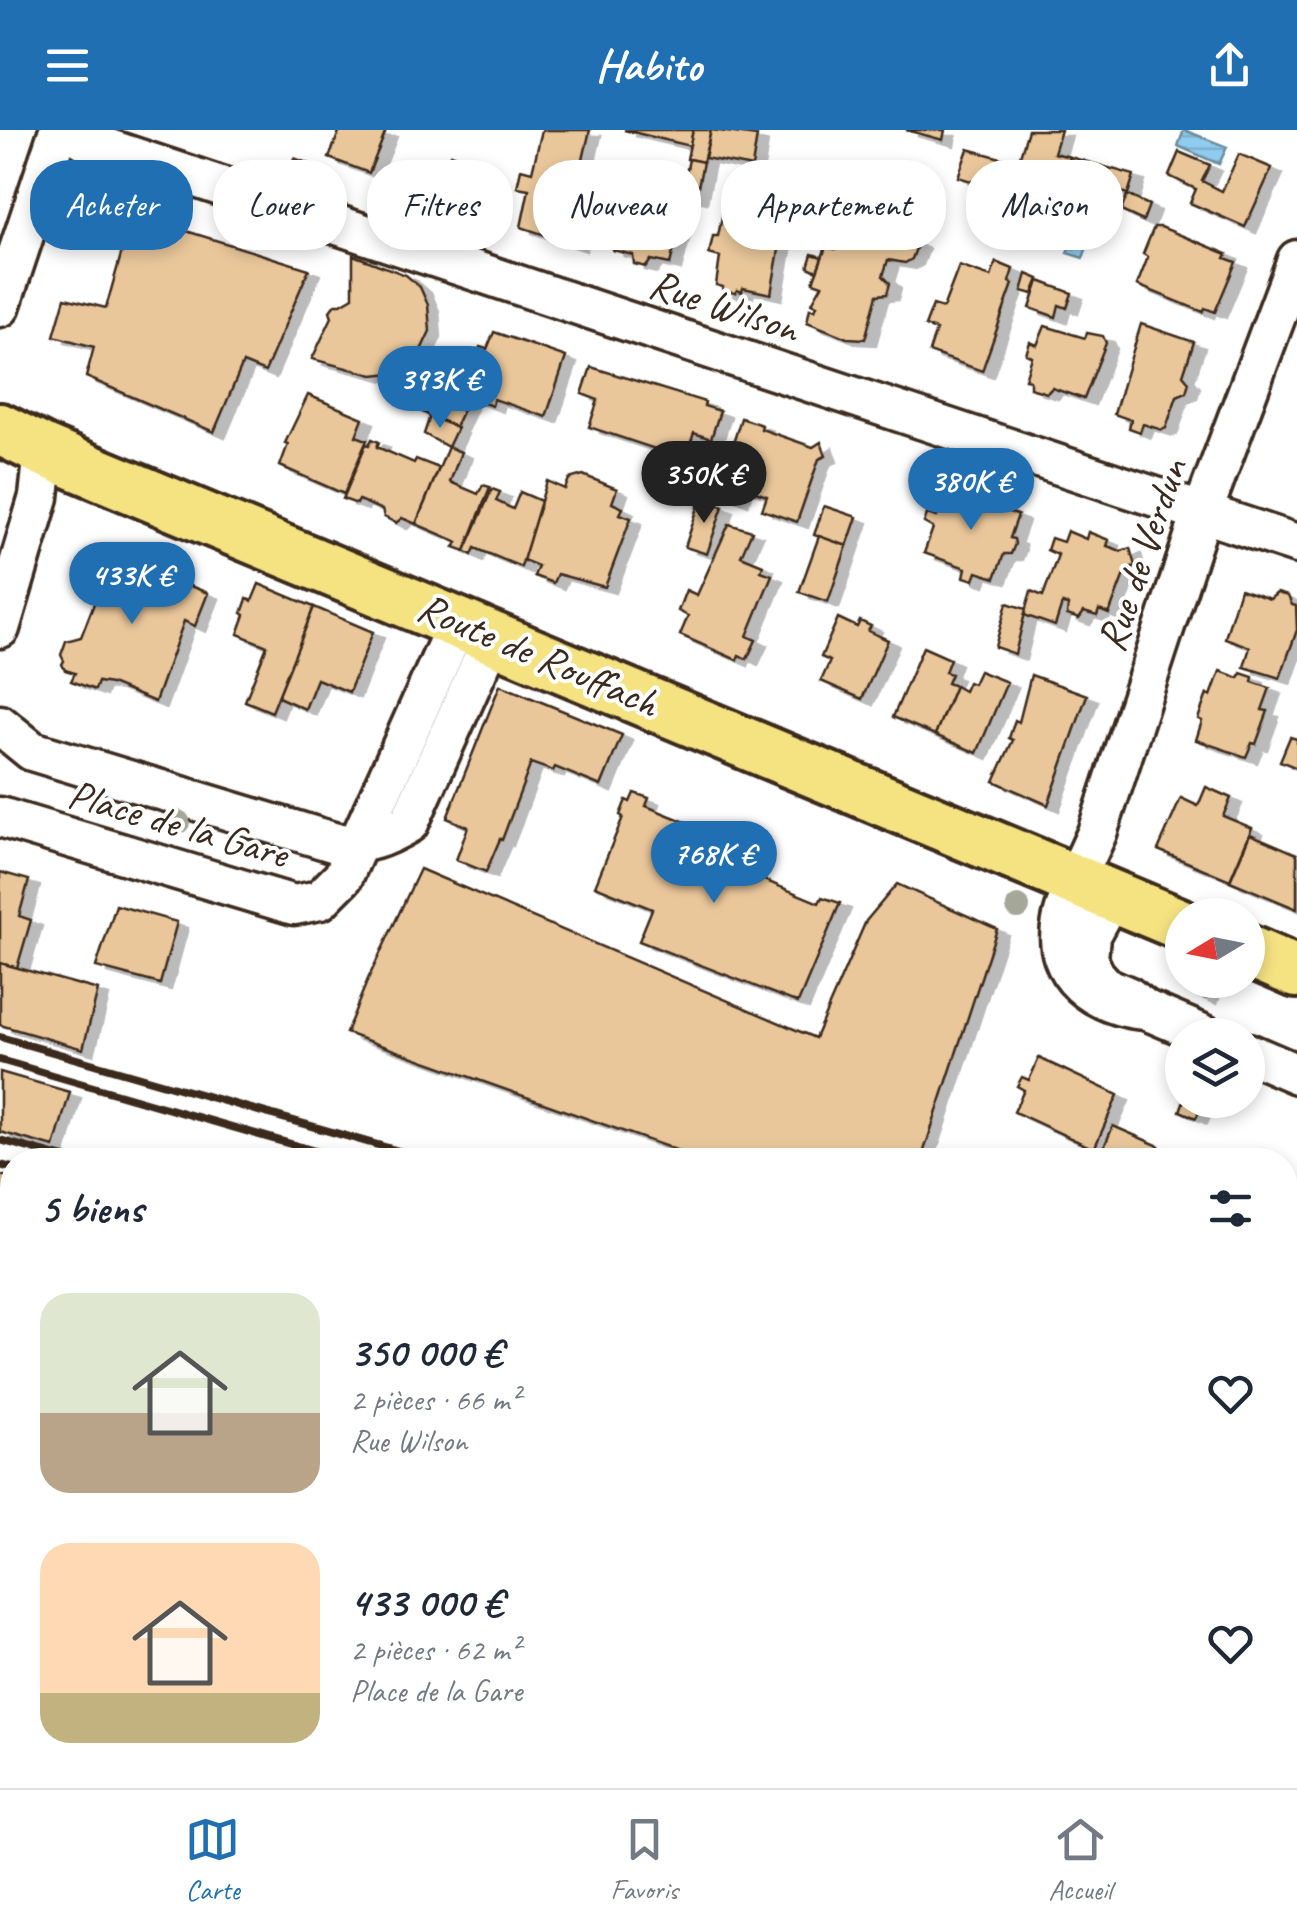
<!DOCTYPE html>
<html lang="fr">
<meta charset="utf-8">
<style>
:root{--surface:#fff;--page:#f2f2f3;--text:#1f2937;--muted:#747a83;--line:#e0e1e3;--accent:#1f6fb2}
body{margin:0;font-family:Caveat,sans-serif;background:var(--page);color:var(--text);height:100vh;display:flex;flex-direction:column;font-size:38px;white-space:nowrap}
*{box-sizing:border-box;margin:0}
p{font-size:32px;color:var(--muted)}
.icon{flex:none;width:55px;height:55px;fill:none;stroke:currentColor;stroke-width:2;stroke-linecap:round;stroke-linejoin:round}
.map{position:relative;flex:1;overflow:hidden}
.details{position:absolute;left:0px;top:1018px;width:1298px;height:642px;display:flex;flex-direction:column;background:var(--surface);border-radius:40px 40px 0 0;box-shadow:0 5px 15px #0003}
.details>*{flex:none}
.top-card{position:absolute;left:30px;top:30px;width:1238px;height:90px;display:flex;gap:20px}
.needle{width:65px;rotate:260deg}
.tools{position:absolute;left:1165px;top:768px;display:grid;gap:20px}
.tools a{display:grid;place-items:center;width:100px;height:100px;border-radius:50%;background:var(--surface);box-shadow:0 5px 15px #0003;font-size:50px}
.price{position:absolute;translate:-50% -85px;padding:0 22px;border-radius:35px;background:var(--accent);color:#fff;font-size:32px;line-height:65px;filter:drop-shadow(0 2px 5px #0008)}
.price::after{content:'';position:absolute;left:50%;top:60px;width:30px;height:22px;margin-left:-15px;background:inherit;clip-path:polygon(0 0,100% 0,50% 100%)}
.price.on{background:#222;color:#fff}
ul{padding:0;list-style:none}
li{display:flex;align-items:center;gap:30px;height:250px;padding:0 40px}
li span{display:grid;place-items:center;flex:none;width:280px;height:200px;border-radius:30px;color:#555}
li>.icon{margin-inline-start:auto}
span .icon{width:120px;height:120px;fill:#fffc;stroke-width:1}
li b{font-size:42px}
h2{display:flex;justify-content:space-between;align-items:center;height:120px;padding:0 40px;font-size:42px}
.chip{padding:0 35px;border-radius:40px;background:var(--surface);box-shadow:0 5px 15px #0003;font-size:35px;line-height:90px}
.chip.on{background:var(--accent);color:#fff}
header{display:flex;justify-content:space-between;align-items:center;height:130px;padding:0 40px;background:var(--accent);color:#fff;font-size:45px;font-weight:700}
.tab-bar{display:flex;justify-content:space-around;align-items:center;height:140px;border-top:2px solid var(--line);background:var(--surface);font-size:28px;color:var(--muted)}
.tab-bar a{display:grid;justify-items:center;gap:5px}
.tab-bar .on{color:var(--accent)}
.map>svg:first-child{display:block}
.water{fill:url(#water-rules);stroke:#6d8b9b;stroke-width:2.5}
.building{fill:#eac79b;stroke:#3b2a1e;stroke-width:2.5;filter:url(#shadow)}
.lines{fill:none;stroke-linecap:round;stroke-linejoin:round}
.minor-casing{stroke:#3b2a1e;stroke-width:45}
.major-casing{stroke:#3b2a1e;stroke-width:58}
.minor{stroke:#fff;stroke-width:38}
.major{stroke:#f5e382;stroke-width:50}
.rail{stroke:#3b2a1e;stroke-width:8}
.tree{fill:#a5a899}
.labels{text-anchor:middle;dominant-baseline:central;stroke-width:8;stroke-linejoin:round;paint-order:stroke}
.street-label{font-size:42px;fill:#3b2a1e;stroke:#fff}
</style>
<header><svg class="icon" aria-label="menu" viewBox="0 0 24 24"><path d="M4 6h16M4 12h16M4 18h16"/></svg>Habito<svg class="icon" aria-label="share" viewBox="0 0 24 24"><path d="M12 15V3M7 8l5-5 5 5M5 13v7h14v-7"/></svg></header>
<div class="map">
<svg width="1297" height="1658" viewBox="0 0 1297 1658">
<defs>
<pattern id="water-rules" width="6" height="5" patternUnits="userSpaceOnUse" patternTransform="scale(2.5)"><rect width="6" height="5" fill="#8fccef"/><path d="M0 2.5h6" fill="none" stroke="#7cafcc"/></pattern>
<filter id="shadow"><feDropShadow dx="11" dy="6" stdDeviation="0" flood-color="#0004"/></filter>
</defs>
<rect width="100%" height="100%" fill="#fff"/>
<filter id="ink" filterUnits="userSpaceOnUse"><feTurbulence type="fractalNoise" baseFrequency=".01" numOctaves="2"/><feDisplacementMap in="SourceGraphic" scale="20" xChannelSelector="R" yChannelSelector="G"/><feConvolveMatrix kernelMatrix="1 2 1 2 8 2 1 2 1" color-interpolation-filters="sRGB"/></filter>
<g filter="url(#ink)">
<g class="water">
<polygon points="1184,0 1227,17 1219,34 1178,16"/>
<polygon points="1083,79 1099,85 1083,128 1067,123"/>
</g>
<g class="building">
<polygon points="334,0 386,1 369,43 329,28 339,2"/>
<polygon points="542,0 590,0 578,51 589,54 575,115 521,97 529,59 517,57 521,39 532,42"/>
<polygon points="624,0 693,0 690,16"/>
<polygon points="693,0 711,0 703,32 687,29"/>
<polygon points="711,0 757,6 752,37 705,28"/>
<polygon points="906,0 945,0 943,10"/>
<polygon points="1028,0 1061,0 1054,23 1070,27 1065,46 1018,33"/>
<polygon points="968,19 1023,34 1013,64 958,47"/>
<polygon points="1179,22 1210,35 1202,51 1222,61 1239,24 1272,38 1245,97 1190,73 1196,59 1169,46"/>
<polygon points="451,24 492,39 477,82 436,67"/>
<polygon points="1070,27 1134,45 1128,64 1065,46"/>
<polygon points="294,28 312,35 308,44 291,39"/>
<polygon points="689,29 703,32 696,67 682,64"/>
<polygon points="629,51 688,65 670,134 651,130 646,137 634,134 633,125 613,120"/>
<polygon points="1127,65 1149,75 1143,91 1121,81"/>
<polygon points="762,71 787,76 771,164 743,158 742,162 737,160 735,163 722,161 723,157 716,155 720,127 709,124 713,106 718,106 723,82 748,87 751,74 762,77"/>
<polygon points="846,83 886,94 899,101 901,106 918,113 912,129 905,133 888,130 883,146 890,153 887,164 877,165 865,209 847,208 807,192 810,178 815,180 817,175 812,173 814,169 822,155 813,152 826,117 835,119 837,103 843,102 845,95 841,91"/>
<polygon points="131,89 170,102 170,96 309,139 265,242 243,233 214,302 86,247 94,217 54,206 65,168 106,178"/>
<polygon points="1154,97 1161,97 1227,124 1225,128 1236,132 1215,182 1205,178 1203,182 1137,155 1148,127 1143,124"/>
<polygon points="812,124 822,127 817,141 808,137"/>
<polygon points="353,125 406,145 420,157 428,175 430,201 422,218 410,232 391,243 373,245 312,229 332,187 330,181 335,174 341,174 353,167"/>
<polygon points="996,132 1013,139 1009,152 1013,154 982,241 929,222 936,200 925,196 933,175 943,178 959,136 991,147"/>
<polygon points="1027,144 1039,149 1033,164 1022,161"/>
<polygon points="1039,151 1072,163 1067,178 1059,175 1056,187 1030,178"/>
<polygon points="1141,194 1194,212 1183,245 1189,252 1186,262 1177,266 1166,298 1162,300 1143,294 1140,302 1129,298 1131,290 1114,284"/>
<polygon points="1045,196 1085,208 1087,203 1103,206 1106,213 1084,269 1052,258 1047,263 1030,258 1030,250 1025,249 1032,227 1026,224 1030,212 1037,215"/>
<polygon points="494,202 566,227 546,287 494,269 492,276 472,269 479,243 471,241 480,217 487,219"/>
<polygon points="591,237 705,272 704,276 720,281 711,309 694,303 685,329 589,297 598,270 582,264"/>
<polygon points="427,253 466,273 455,297 416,279"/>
<polygon points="308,265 363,288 356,306 367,310 344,364 280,336 288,314 285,313"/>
<polygon points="430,286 457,298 448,317 424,304"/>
<polygon points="741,288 762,295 761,299 813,317 821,312 826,326 819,329 797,392 762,380 767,366 741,357 737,369 718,361"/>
<polygon points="372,309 379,312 377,317 414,333 416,329 439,338 416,394 402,388 396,393 384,387 382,380 359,370 357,374 343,369 366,314 369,315"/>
<polygon points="448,317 461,322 450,352 478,364 483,355 490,357 465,421 454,417 458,412 416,394"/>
<polygon points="583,345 617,359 612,373 623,378 620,384 631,388 605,457 557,444 553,453 534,446 538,436 523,430 547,351 565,359 569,349"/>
<polygon points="972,356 996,365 991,376 1018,385 1010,408 1014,409 1015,414 1011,424 1004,424 995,448 977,442 974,450 964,447 966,438 924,423 933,398 924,393 927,384 937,387 947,360 968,368"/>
<polygon points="492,359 500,362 496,371 513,379 520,362 541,371 521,437 475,418 472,425 465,421"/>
<polygon points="701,368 723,376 707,424 685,417"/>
<polygon points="824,376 857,387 847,416 814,405"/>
<polygon points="729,394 752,401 741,426 763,435 761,441 772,445 747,506 756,510 747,529 739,525 737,530 680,505 688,486 678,481 686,460 697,465"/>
<polygon points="1067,401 1086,409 1088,402 1109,410 1107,416 1121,421 1130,418 1135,436 1126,439 1109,484 1099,480 1097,486 1084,482 1079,489 1067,485 1068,475 1062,474 1055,496 1024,485 1031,461 1043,466 1058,425 1047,420 1051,408 1063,412"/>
<polygon points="819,406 847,416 828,472 799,462"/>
<polygon points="125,419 149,429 145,435 156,440 154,442 208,463 195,496 184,491 155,572 111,554 98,552 95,560 71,551 75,543 65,540 62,534 64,531 61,525 66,511 81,507 100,458 94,446 101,430 108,422 120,427"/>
<polygon points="259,454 314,477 272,582 245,571 267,516 238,504 245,485 242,483 247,469 252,471"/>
<polygon points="1240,459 1270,469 1277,463 1288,466 1292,475 1296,476 1297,500 1280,548 1244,537 1250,517 1225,508"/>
<polygon points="1007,473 1026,479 1015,524 995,517"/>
<polygon points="314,477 373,502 349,562 317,549 305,579 278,567"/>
<polygon points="838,488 857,497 860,491 871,496 868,501 888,510 862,569 821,551 830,531 821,527"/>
<polygon points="923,517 950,529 945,542 951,544 947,553 955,556 935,605 893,587"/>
<polygon points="979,541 1007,552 977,623 935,605 955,556 964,561 968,552 973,554"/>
<polygon points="1220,541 1239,548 1241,543 1253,547 1252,552 1270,558 1262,580 1268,581 1256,614 1252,613 1246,627 1196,610 1202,591 1198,589 1207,564 1211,566"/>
<polygon points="1031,545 1087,565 1048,675 994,651 1013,610 1009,608 1015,590 1019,592"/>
<polygon points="500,555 622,605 601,656 555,637 553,641 531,633 502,710 500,709 486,742 456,730 468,697 447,688"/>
<polygon points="1290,607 1297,609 1297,638 1280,631"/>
<polygon points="1206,657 1231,668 1223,686 1252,698 1230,750 1158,720 1181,668 1198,676"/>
<polygon points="634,663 649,668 646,676 688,693 678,714 819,773 822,767 840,773 798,873 639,811 652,779 595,756 623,687 620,685 626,670 630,672"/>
<polygon points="1250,704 1297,724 1297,779 1230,751"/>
<polygon points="420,739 815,908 866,791 897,754 997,799 921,1030 704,1030 346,903 368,849"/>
<polygon points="0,742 29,750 19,786 31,790 17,838 0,833"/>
<polygon points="116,775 177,792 160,854 96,837"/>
<polygon points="0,833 98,860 83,919 0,895"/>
<polygon points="1192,851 1210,858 1206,868 1188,861"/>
<polygon points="1039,928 1118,965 1094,1019 1014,982 1024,960 1017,956 1022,947 1029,950"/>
<polygon points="0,942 70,962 54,1017 0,1002"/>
<polygon points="1184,970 1204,970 1196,988 1180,981"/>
<polygon points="1113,996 1159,1016 1153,1030 1119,1030 1102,1022"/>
<polygon points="1285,1042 1297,1048 1297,1112 1285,1106"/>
<polygon points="0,1045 12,1048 12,1107 0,1104"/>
<polygon points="1025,1648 1042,1648 1056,1658 1014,1658"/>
</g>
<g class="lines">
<g class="minor-casing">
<g id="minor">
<polyline points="69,0 91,13 1297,414"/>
<polyline points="0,177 59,0"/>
<polyline points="0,498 39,367 44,321"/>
<path d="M0,595L32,621L336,713C365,715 384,708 409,693L493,506"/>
<polyline points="0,687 294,775 320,770 343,747 458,491"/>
<polyline points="1112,765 1090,805 1088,830 1095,845 1106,857 1129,867 1146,880 1205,905"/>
<path d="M1146,880C1098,877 1050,845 1062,791C1069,761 1084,732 1097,703L1202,383L1297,130"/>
<polyline points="1248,923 1297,944"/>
<polyline points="0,1546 12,1552"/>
<polyline points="0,1586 12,1592"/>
<polyline points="127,1648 148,1658"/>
<polyline points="208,1648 230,1658"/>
<polyline points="404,1658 404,1657"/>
</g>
</g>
<g class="major-casing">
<g id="major">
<polyline points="0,299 44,321 1182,795"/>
<polyline points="1248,821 1297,842"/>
</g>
</g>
<use href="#minor" class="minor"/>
<use href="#major" class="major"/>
<g class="rail">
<polyline points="0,907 430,1030"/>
<polyline points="0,930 346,1030"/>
<polyline points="0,1010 72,1030"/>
<polyline points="0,1035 12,1038"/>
<polyline points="0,1116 12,1119"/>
<polyline points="0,1179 12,1186"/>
<polyline points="1285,1277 1297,1281"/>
<polyline points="1285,1321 1297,1325"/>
<polyline points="1285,1344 1297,1348"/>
<polyline points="1285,1379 1297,1385"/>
<polyline points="1285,1405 1297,1408"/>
<polyline points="561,1648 571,1658"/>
</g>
</g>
<g class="tree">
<circle cx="178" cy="692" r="12"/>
<circle cx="1018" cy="777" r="12"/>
</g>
</g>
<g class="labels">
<g class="street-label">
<text transform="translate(724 176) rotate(18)">Rue Wilson</text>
<text transform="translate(1142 425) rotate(-71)">Rue de Verdun</text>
<text transform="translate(538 525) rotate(23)">Route de Rouffach</text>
<text transform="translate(178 694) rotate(16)">Place de la Gare</text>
</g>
</g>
</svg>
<div class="tools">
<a><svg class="needle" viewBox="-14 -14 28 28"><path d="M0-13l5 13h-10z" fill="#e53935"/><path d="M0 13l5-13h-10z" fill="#747a83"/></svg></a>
<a><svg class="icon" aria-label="layers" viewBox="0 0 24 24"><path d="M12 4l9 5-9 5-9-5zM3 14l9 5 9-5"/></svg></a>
</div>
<b class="price" style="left:440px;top:301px">393K €</b>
<b class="price on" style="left:704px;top:396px">350K €</b>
<b class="price" style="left:971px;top:403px">380K €</b>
<b class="price" style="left:132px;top:497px">433K €</b>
<b class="price" style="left:714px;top:776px">768K €</b>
<div class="top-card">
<a class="chip on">Acheter</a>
<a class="chip">Louer</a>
<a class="chip">Filtres</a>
<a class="chip">Nouveau</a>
<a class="chip">Appartement</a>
<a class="chip">Maison</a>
</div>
<section class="details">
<h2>5 biens<svg class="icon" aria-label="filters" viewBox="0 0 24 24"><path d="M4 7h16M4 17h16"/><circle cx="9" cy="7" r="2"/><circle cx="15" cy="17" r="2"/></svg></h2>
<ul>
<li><span style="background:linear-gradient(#dfe7d0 60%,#b9a48a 0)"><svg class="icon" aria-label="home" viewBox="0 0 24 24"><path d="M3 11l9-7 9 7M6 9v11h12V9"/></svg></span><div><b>350 000 €</b><p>2 pièces · 66 m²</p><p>Rue Wilson</p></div><svg class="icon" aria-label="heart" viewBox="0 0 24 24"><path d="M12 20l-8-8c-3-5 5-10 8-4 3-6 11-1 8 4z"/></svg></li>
<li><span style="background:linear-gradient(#ffd9b3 75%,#c2b280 0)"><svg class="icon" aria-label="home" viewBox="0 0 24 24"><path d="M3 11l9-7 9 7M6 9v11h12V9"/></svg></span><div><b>433 000 €</b><p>2 pièces · 62 m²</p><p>Place de la Gare</p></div><svg class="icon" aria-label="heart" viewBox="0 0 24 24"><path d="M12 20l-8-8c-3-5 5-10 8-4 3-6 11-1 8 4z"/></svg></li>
</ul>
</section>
</div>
<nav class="tab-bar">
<a class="on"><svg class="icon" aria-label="map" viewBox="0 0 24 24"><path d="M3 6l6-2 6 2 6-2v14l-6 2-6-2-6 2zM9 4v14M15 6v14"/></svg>Carte</a>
<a><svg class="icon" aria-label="saved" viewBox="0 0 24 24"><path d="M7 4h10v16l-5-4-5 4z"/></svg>Favoris</a>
<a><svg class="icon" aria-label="home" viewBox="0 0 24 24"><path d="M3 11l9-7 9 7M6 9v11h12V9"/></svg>Accueil</a>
</nav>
